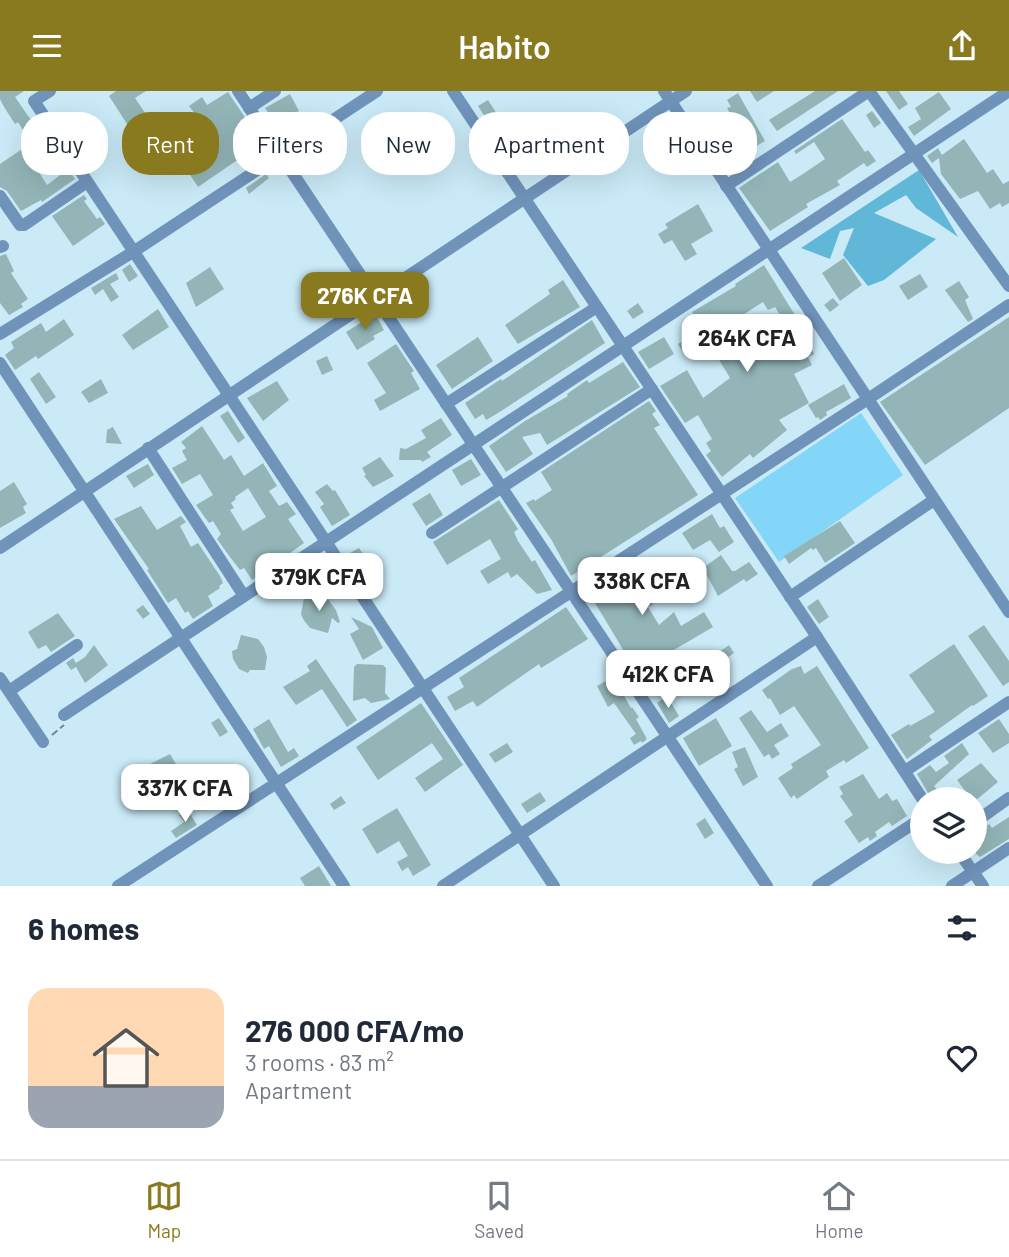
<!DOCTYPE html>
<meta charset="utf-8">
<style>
:root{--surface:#fff;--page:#f2f2f3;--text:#1f2937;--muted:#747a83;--line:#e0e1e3;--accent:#8a7a1f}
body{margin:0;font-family:Barlow,sans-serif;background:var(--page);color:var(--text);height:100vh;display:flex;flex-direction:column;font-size:26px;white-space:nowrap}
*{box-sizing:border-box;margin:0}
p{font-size:23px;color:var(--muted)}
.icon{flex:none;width:38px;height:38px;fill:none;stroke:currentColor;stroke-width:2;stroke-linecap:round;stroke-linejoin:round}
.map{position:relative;height:795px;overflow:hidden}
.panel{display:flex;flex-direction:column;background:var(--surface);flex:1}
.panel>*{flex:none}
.hud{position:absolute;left:21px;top:21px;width:968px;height:63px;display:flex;gap:14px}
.fabs{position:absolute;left:910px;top:696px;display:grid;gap:14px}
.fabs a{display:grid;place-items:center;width:77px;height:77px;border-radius:50%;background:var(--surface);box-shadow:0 7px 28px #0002;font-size:35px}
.price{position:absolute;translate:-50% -60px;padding:0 16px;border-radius:14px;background:#fff;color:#222;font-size:23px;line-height:46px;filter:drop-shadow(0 2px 4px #0008)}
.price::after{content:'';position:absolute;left:50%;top:42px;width:21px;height:16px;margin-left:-10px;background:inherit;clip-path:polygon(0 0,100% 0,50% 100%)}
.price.active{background:var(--accent);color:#fff}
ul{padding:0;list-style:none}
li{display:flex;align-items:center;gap:21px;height:175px;padding:0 28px}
li span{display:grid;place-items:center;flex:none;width:196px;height:140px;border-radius:21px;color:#555}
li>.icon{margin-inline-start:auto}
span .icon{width:84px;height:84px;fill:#fffc;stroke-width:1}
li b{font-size:30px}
h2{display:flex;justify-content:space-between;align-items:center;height:84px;padding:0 28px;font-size:30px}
.pill{padding:0 24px;border-radius:28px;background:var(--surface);box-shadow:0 7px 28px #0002;font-size:24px;line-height:63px}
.pill.active{background:var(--accent);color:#fff}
header{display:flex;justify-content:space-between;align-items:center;height:91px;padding:0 28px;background:var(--accent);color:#fff;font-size:32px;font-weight:600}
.menu{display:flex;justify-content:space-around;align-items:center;height:98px;border-top:2px solid var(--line);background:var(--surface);font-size:19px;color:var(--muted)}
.menu a{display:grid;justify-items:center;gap:4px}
.menu .active{color:var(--accent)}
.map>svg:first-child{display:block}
.green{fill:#84d6f8}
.forest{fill:#61b7d8}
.building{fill:#93b5b7;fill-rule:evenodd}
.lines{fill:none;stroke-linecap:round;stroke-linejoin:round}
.path{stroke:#71868f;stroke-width:2;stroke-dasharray:7 3.5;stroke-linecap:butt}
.minor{stroke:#7093ba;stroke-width:12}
</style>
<header><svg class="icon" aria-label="menu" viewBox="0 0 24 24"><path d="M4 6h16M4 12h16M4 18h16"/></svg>Habito<svg class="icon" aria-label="share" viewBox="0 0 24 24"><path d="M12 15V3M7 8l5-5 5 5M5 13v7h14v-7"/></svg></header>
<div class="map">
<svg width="1009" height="795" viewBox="0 0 1009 795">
<rect width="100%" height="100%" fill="#caeaf7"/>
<polygon class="green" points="861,322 903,384 779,471 735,407"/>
<polygon class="forest" points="919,79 958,146 916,117 906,104 874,122 936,148 884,189 868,195 843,164 854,137 840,140 830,168 801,157"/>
<g class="building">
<polygon points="0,0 24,0 15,6 44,48 51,55 53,55 56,62 45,66 46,68 35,75 47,94 68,78 75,88 42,111 41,109 21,120 7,100 0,96 0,73 31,52 18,31 15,33 4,16 0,8"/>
<polygon points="116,0 146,0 135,7 154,35 136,47 109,5"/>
<polygon points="750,0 774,0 757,11"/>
<polygon points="815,0 838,0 777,40 769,29"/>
<polygon points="886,0 899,0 908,13 899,19"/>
<polygon points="228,1 262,52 198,96 172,56 204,35 189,15 202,6 207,14"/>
<polygon points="939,1 951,18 914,45 908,36 921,28 915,17"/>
<polygon points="738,2 765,50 750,59 752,62 734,74 719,52 739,39 727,17 731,16 727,9"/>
<polygon points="290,3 299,20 287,26 293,35 282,42 265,17"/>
<polygon points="488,9 497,23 487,29 478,15"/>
<polygon points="872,20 881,32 874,37 866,24"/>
<polygon points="842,28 865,61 868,59 876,70 867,76 864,72 837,90 840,94 806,113 808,116 770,140 739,97 778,71 790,91 803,83 825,68 814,51 796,63 794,60"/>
<polygon points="83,38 104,69 92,77 71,46"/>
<polygon points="964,48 987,82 993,78 1003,93 1009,90 1009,112 1002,116 1000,112 990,118 978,100 960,108 941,83 939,67 932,72 927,65 938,57 942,64"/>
<polygon points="266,83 269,87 249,103 246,97"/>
<polygon points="84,104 87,108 84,110 97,128 100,126 105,133 73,155 52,125"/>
<polygon points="698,113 713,140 691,153 697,163 685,170 672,149 664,153 658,143 668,137 665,133"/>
<polygon points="6,163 14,180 11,182 28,208 21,213 23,216 9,224 0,212 0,165"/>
<polygon points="844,167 862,194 840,210 822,182"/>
<polygon points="130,173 138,185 129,191 122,179"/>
<polygon points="764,174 798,229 800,227 810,247 807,249 814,263 808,266 812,274 794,283 809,312 779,329 787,339 753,367 750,363 722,386 706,364 711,360 706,352 712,348 698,324 685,332 660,295 687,279 703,307 730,287 715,262 780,224 775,216 768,219 763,211 707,247 692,221 736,195 735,193"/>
<polygon points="210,176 224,198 196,216 186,192"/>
<polygon points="116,182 119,188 110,193 119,206 111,211 103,198 95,204 91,197"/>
<polygon points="920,183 928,196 908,209 899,195"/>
<polygon points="563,189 580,216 518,253 505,234 550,203 548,199"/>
<polygon points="959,190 969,206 965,209 973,228 968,231 945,199"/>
<polygon points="833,207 839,214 830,221 824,214"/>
<polygon points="638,212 644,221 633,228 627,220"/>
<polygon points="158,218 169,236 133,259 122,244"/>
<polygon points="375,223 384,239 373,245 375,248 357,259 346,241"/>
<polygon points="1009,226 1009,317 925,374 880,311"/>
<polygon points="64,228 74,244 38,268 36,265 15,279 5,264 14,257 11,251 41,232 46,241"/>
<polygon points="592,229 605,252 498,322 486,329 483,323 475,328 465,312 501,288 502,290"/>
<polygon points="701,244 705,251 684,263 678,253 685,249 687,252"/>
<polygon points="478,246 493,270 452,298 436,274"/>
<polygon points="664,246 674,263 649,278 638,261"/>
<polygon points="396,253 414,280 411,282 420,298 380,320 374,309 386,302 367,272"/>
<polygon points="327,265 333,279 322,284 316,270"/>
<polygon points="623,271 640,296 547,354 540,342 522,346 533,363 506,381 489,355 525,330 568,305 567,303 587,289 589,292"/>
<polygon points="39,281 56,306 46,313 30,288"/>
<polygon points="101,288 108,302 89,312 81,301"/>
<polygon points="277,290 289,309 263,330 247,307"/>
<polygon points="844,293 851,307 826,321 827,324 820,329 818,326 816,327 808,314"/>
<polygon points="649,310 656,320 652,323 660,334 654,337 698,404 571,485 551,448 526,412 534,408 535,410 552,399 541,381"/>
<polygon points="228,320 245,347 238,352 220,325"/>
<polygon points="441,327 452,344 427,361 431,366 422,371 421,369 399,369 400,357 406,358 426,347 421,339"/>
<path d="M202,335L224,369L231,364L244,385L263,372L277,395L269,400L279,415L287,411L296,423L288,428L304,452L252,489L244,477L240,479L230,466L217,448L221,443L213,430L209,432L196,414L213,404L200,383L182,393L172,377L187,369L182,360L186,357L181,351ZM248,397L266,426L243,440L230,419L234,417L231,412L236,408L235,406Z"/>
<polygon points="113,336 122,353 106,352 107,339"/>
<polygon points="380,366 394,385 373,396 364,385 366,384 362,377"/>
<polygon points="471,368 481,384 461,395 452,379"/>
<polygon points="148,373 154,384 134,397 126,385"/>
<polygon points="14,391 27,413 23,416 26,422 0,437 0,400"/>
<polygon points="327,393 333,400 335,399 350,424 332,435 320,416 324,413 315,401"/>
<polygon points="430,402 443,424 426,435 412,413"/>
<polygon points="499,409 518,438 514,441 518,450 532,471 535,469 552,499 537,503 517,483 511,487 508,481 488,493 480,480 501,468 490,448 447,474 433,451"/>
<polygon points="141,415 157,439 181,425 186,431 180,435 191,456 198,452 220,485 223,492 219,495 220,497 208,505 213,515 193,528 188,520 185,522 176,507 168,512 147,479 149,478 114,428"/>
<polygon points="712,423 720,437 724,435 734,451 719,461 710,449 693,459 682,442"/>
<polygon points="840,430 855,452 825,472 816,457 813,459 811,457 789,473 784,465"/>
<polygon points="359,457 368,470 357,477 348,463"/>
<polygon points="721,464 732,480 735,480 749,471 758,483 746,491 744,488 718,505 703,477"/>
<polygon points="639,469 657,502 649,507 653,513 648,516 659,534 674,521 681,535 704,521 713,536 650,573 646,567 633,575 589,502"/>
<polygon points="310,498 327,507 336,519 340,531 338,532 332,527 328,542 310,537 303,528 301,523 304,507 320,510"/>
<polygon points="818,508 829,526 819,533 807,516"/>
<polygon points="143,514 150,523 143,528 136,519"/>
<polygon points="566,516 588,548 541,577 539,573 477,616 473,610 455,620 447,606 464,596 459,587"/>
<polygon points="58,522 75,545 51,561 46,554 38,558 28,541"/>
<polygon points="351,526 372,536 383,557 363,569 350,543 359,538"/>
<polygon points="984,534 1009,570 1009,591 1003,595 968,545"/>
<polygon points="241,544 258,548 264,556 267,566 265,579 250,579 248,582 239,578 233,568 232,560 237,558"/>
<polygon points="954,553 988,605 973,615 972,614 929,645 932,649 907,668 891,644 909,633 910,635 935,621 909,584"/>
<polygon points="94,554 108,574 85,592 76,576 71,579 66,572 73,567 76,572 85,566"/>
<polygon points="729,554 734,562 724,569 719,561"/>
<polygon points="316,568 357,629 347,636 322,598 296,614 283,596 310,580 307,575"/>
<polygon points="357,573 383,574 386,577 385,602 390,608 371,612 365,607 353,610 354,576"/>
<polygon points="801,575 804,583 817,575 869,657 846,672 844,669 826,680 829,686 797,708 794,704 791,707 778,687 793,677 791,673 821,654 794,615 780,624 770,607 768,608 762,599 792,578"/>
<polygon points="613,586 631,617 632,616 639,626 636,628 647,648 642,652 641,650 634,654 630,647 636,643 614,612 608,616 597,595"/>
<polygon points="667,605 679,625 669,632 657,612"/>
<polygon points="421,612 463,674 425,701 415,687 443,668 432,652 378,689 356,656"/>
<polygon points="751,619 767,641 781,632 789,645 774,654 780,663 772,668 769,663 764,666 739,627"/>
<polygon points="219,627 228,641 220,646 211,632"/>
<polygon points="716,627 732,655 699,675 683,647"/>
<polygon points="269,628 288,661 294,657 299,665 281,676 269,655 264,658 253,638"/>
<polygon points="999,628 1009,643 1009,652 993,662 978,642"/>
<polygon points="507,652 513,661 495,672 489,663"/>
<polygon points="962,652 969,663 934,695 941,703 932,709 917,683 930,674 936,681 949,672 944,665"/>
<polygon points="745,656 758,686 743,695 734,678 738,676 732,661"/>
<polygon points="170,663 185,689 176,698 141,720 135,711 161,695 148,674"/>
<polygon points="981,672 998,691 976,709 956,709 966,701 957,689"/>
<polygon points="863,683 879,708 887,702 892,710 897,708 907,725 892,735 889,731 875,741 877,745 870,750 868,746 859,752 844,730 853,724 840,705 843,703 839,696"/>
<polygon points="540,701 546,710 527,722 521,713"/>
<polygon points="341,705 346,712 334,719 330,713"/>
<polygon points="397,717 431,774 413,785 408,776 402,780 397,771 408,765 399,750 377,763 362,738"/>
<polygon points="187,718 197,734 176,747 171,740 184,731 179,724"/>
<polygon points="1009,726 1009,748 980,766 975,762 975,742 989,733 992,737"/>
<polygon points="705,727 714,742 705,748 696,733"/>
<polygon points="319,775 331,795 305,795 300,787"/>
</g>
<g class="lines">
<polyline class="path" points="52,644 64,634"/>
<g class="minor">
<polyline points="50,0 34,10 554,795"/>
<polyline points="238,0 767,795"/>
<polyline points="453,0 817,546 923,709"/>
<polyline points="664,0 1009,521"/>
<polyline points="869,0 1009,195"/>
<polyline points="249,17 275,0"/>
<polyline points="726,95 869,0"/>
<polyline points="0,105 20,134 24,134 87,91"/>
<polyline points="0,156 3,155"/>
<polyline points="0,243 133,161 377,0"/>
<polyline points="0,272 344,795"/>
<polyline points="446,313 597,216"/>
<polyline points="148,357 244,505"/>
<polyline points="432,442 652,298"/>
<polyline points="0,457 686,0"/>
<polyline points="790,506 934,409"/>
<polyline points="0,587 43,651"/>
<polyline points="9,600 77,554"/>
<polyline points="64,624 1009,0"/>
<polyline points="905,680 1009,611"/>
<polyline points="975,731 1009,707"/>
<polyline points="959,761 983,795"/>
<polyline points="118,795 868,308 1009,214"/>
<polyline points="443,795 817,546"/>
<polyline points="818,795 922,727"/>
<polyline points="952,795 1009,757"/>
</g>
</g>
</svg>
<div class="fabs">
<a><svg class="icon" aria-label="layers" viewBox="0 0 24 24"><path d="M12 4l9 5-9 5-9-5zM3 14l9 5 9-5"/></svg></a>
</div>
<b class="price active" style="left:365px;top:241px">276K CFA</b>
<b class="price" style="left:747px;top:283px">264K CFA</b>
<b class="price" style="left:319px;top:522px">379K CFA</b>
<b class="price" style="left:642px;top:526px">338K CFA</b>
<b class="price" style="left:668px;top:619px">412K CFA</b>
<b class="price" style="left:185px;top:733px">337K CFA</b>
<div class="hud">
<a class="pill">Buy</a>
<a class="pill active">Rent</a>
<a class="pill">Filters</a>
<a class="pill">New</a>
<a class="pill">Apartment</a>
<a class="pill">House</a>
</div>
</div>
<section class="panel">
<h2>6 homes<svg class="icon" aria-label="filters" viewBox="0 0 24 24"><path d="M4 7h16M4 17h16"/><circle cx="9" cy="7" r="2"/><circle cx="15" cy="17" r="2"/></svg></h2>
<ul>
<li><span style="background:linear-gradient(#ffd9b3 70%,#9aa5b1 0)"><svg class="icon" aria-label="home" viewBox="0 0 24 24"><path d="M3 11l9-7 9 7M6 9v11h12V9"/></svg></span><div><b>276 000 CFA/mo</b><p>3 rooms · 83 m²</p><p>Apartment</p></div><svg class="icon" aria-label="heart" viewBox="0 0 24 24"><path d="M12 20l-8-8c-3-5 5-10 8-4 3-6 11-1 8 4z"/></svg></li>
</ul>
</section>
<nav class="menu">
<a class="active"><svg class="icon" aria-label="map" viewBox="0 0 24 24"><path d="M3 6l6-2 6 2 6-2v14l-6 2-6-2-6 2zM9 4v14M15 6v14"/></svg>Map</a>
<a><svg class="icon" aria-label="saved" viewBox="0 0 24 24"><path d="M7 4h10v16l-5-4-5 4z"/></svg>Saved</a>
<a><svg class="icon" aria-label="home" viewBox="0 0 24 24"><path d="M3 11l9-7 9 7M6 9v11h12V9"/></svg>Home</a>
</nav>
